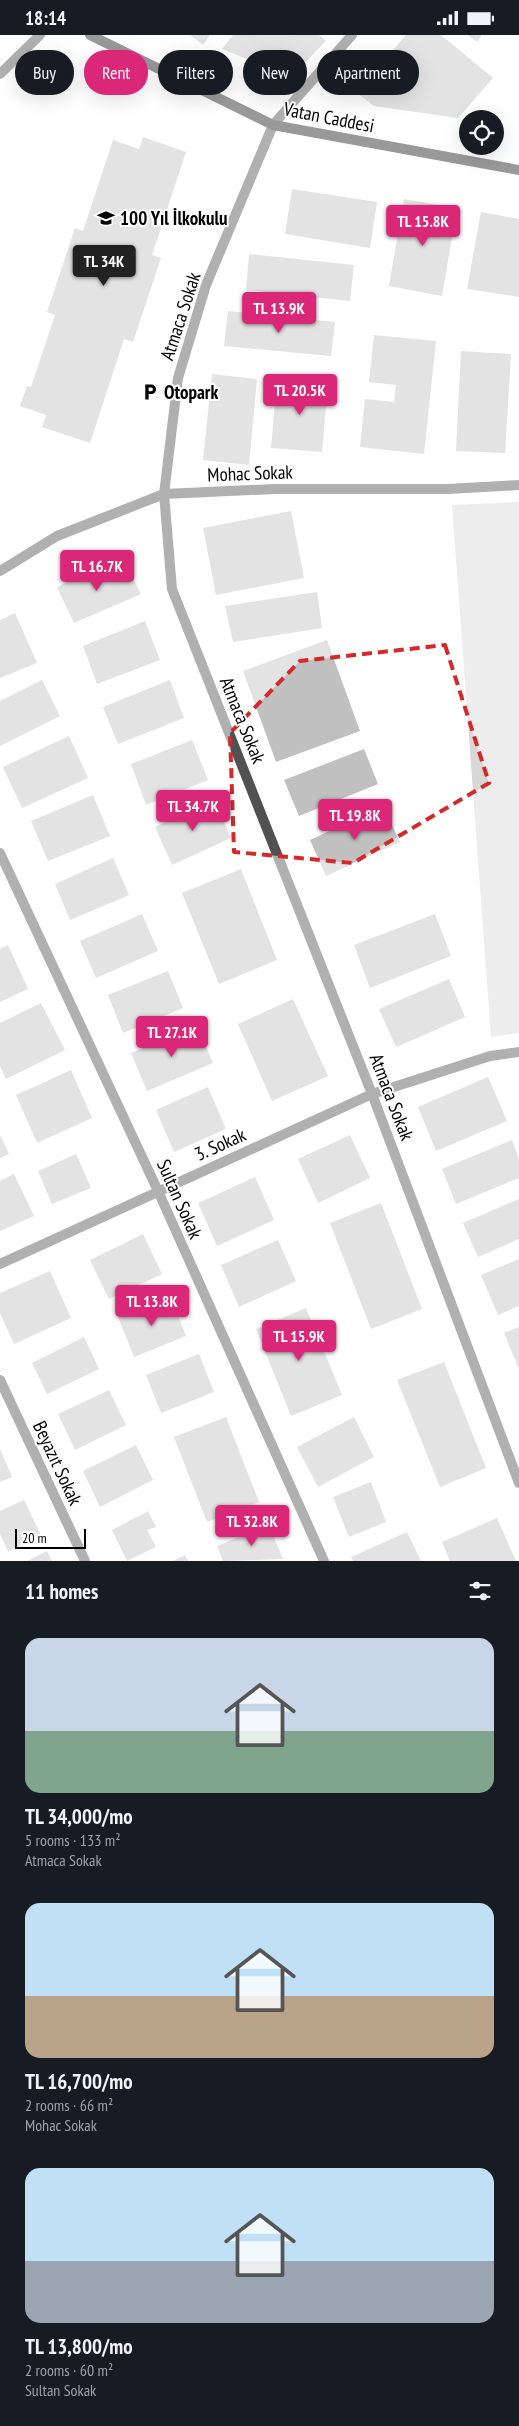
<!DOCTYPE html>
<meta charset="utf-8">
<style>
:root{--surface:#171b24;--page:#242831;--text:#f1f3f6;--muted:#9ea1a6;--accent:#db2777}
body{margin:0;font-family:"PT Sans Narrow",sans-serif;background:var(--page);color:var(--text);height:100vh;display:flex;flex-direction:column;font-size:19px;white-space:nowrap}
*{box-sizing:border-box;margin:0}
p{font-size:16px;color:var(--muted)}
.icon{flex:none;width:28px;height:28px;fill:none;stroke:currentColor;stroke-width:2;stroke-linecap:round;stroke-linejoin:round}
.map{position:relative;height:1526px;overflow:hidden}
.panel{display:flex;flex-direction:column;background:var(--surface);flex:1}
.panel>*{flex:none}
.top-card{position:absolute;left:15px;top:15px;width:490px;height:45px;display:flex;gap:10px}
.buttons{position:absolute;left:459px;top:75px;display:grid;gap:10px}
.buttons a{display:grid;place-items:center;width:45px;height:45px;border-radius:50%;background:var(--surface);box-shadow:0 5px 20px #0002;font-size:25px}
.scale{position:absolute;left:15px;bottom:12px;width:71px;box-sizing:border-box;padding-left:5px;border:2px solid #000;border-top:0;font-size:14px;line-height:18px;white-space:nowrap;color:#000;-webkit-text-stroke:4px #fff;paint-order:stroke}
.price{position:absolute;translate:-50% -42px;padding:0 11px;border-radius:5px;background:var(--accent);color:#fff;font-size:16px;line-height:32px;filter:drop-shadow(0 1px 2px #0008)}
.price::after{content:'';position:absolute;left:50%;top:30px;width:15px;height:11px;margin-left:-8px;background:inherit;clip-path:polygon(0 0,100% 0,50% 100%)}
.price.selected{background:#222;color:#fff}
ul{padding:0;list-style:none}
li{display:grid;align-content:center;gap:10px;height:265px;padding:0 25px}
li span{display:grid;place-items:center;height:155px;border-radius:15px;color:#555}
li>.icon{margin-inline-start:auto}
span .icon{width:90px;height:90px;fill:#fffc;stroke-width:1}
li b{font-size:21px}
h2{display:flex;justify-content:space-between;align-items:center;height:60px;padding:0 25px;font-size:21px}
.chip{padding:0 18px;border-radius:22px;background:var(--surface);box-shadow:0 5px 20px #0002;font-size:18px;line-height:45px}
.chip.selected{background:var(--accent);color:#fff}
.status{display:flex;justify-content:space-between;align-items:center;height:35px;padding:0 25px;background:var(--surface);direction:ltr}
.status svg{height:14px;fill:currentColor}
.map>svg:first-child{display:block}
.green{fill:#d8d8d8}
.building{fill:#c0c0c0}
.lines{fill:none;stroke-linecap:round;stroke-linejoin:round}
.street{stroke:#515151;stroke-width:10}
.secondary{stroke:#1e1e1e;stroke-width:10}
.marked{fill:none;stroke:#d62828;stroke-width:4;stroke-dasharray:10 6;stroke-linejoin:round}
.labels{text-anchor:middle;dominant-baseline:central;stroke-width:4;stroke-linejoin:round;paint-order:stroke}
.street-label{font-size:19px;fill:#000;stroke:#fff}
.poi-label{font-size:19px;font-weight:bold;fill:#000;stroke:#fff;text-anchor:start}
</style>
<div class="status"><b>18:14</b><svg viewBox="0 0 49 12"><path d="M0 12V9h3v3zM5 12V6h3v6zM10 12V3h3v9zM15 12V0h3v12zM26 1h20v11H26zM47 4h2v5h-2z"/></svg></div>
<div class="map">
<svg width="519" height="1526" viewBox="0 0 519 1526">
<rect width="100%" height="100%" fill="#fff"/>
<polygon class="green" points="519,467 519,998 491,1002 452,470"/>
<g class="building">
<polygon points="190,0 210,0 203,10"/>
<polygon points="233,0 319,0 326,6 291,42 222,14"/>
<polygon points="406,0 441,0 493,43 458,83 374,71 357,58"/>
<polygon points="468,0 482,0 477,7"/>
<polygon points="143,102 186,117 152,220 161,223 133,307 124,304 90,408 42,392 46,380 20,371 27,351 31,352 55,280 47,277 75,193 83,196 113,105 139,114"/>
<polygon points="292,154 377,167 370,213 285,199"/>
<polygon points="404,164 457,173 442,261 389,251"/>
<polygon points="481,177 519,184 519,262 467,254"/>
<polygon points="249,219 354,230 350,266 246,255"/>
<polygon points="228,276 335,287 331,321 224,311"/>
<polygon points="374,300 436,306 424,419 360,412 365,364 394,367 396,350 369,347"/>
<polygon points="461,316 511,319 505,418 456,416"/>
<polygon points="212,339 257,344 249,430 203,425"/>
<polygon points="277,345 328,349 322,417 271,413"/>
<polygon points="291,476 304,543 216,560 203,493"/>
<polygon points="104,529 131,539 141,559 74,588 57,552"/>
<polygon points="317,557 322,593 233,607 225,571"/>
<polygon points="15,578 37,628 0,643 0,585"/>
<polygon points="145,586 160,625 97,649 83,611"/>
<polygon points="327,605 360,696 276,727 243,636"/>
<polygon points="42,645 60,681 0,711 0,666"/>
<polygon points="170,645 184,683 118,709 103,672"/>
<polygon points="69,701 88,743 22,773 3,732"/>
<polygon points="192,705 208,745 146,770 131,729"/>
<polygon points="364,714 378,749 299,781 284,745"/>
<polygon points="93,760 110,801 48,826 31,786"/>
<polygon points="214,765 231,803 172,830 155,792"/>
<polygon points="383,771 400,807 326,841 310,805"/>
<polygon points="113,823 129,860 70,885 55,849"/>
<polygon points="241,834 277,925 219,949 182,858"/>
<polygon points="142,879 158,916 96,943 80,906"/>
<polygon points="435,879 451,921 370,953 354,910"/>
<polygon points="8,910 28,954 0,967 0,914"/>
<polygon points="168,936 183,973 123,998 108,960"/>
<polygon points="449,944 465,982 396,1012 379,974"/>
<polygon points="293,964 328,1041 272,1066 238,989"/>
<polygon points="41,968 65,1015 6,1044 0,1031 0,988"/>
<polygon points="197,990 213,1028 147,1056 131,1018"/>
<polygon points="71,1035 92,1083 37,1108 16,1060"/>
<polygon points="488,1042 507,1086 436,1116 418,1072"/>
<polygon points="208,1052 226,1094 174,1117 156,1075"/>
<polygon points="0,1100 9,1119 0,1123"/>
<polygon points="350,1100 370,1143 318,1168 298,1124"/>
<polygon points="512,1105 519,1124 519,1143 456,1169 442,1134"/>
<polygon points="76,1119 91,1153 52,1169 38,1136"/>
<polygon points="14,1139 34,1181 0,1196 0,1146"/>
<polygon points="255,1142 274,1185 217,1211 198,1168"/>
<polygon points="519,1164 519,1204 478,1222 463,1188"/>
<polygon points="381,1168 422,1274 371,1294 330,1188"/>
<polygon points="143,1199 162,1239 109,1264 90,1225"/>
<polygon points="278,1205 296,1246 239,1272 221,1230"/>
<polygon points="519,1224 519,1271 498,1280 481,1240"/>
<polygon points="50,1236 71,1283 14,1309 0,1278 0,1258"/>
<polygon points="170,1261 186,1301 134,1322 118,1282"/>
<polygon points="306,1273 342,1360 291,1381 256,1294"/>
<polygon points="519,1292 519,1334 504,1298"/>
<polygon points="84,1302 99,1334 47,1359 32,1328"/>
<polygon points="199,1319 214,1357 161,1378 146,1340"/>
<polygon points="444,1327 486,1433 440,1452 397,1345"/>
<polygon points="109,1355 126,1390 75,1415 58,1379"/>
<polygon points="226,1382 259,1467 207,1487 174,1402"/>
<polygon points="354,1382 374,1422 318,1452 297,1412"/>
<polygon points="136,1410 153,1445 100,1472 83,1436"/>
<polygon points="0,1414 12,1442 0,1447"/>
<polygon points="371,1447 386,1487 349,1502 333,1462"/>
<polygon points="24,1465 41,1500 8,1516 0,1499 0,1476"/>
<polygon points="148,1476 156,1492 147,1495 156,1512 127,1526 112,1495"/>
<polygon points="497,1483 516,1526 450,1526 442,1507"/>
<polygon points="269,1490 283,1524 223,1526 217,1511"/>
<polygon points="407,1497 421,1526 353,1526 351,1522"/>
<polygon points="47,1516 52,1526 27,1526"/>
<polygon points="185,1520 188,1526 173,1526"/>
</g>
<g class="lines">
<g class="street">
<polyline points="352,0 273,90 206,250 178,343 164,459 172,554 372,1059 519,1448"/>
<polyline points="0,39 40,0"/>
<polyline points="0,536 57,501 164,459 275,454 448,454 519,450"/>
<polyline points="0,818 158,1156 324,1526"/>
<polyline points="0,1229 372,1059 490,1021 519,1017"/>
<polyline points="0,1345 85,1526"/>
</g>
<polyline class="secondary" points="90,0 273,90 519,135"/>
</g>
<path d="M0 0H519V1526H0ZM445,610L489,748L353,828L234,817L230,698L300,626Z" fill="#fff" fill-opacity=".55" fill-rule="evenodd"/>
<path class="marked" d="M445,610L489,748L353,828L234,817L230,698L300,626Z"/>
<defs>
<g id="school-bare" transform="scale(1.35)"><path d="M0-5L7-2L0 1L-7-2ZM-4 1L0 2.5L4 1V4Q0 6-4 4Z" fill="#000" stroke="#fff" stroke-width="2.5" paint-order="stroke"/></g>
<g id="parking-bare" transform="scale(1.35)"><path d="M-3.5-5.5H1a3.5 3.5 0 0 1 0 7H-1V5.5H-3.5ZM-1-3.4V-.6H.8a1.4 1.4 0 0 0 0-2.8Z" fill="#000" stroke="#fff" stroke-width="2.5" paint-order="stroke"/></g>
</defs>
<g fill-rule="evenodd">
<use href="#school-bare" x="106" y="183"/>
<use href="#parking-bare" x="150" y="357"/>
</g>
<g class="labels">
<g class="street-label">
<text transform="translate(329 82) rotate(11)">Vatan Caddesi</text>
<text transform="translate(180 281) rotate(-72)">Atmaca Sokak</text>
<text transform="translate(250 438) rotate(-2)">Mohac Sokak</text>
<text transform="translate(243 685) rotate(68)">Atmaca Sokak</text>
<text transform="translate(392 1062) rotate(69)">Atmaca Sokak</text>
<text transform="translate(220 1109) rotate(-24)">3. Sokak</text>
<text transform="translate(180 1164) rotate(66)">Sultan Sokak</text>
<text transform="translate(58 1428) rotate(65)">Beyazıt Sokak</text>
</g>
<g class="poi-label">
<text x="120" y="183">100 Yıl İlkokulu</text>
<text x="164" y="357">Otopark</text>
</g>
</g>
</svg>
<div class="buttons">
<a><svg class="icon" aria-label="locate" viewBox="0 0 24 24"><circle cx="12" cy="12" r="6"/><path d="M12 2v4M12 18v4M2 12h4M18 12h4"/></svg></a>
</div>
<div class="scale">20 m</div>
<b class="price" style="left:423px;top:212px">TL 15.8K</b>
<b class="price selected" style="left:104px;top:252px">TL 34K</b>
<b class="price" style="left:279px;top:299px">TL 13.9K</b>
<b class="price" style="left:300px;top:381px">TL 20.5K</b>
<b class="price" style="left:97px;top:557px">TL 16.7K</b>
<b class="price" style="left:193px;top:797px">TL 34.7K</b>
<b class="price" style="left:355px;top:806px">TL 19.8K</b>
<b class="price" style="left:172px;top:1023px">TL 27.1K</b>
<b class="price" style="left:152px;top:1292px">TL 13.8K</b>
<b class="price" style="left:299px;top:1327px">TL 15.9K</b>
<b class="price" style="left:252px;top:1512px">TL 32.8K</b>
<div class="top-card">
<a class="chip">Buy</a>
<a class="chip selected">Rent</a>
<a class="chip">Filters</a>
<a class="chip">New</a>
<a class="chip">Apartment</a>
</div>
</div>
<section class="panel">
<h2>11 homes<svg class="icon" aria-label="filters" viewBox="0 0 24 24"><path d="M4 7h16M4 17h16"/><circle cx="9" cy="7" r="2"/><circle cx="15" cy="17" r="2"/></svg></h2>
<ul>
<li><span style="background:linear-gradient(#c9d6e8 60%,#7fa58c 0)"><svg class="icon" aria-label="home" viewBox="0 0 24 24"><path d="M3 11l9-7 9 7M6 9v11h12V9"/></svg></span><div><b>TL 34,000/mo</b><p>5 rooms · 133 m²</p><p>Atmaca Sokak</p></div></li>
<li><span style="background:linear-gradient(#bfe0f5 60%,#b9a48a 0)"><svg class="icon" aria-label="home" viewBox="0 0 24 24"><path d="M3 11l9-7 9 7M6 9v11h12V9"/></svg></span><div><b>TL 16,700/mo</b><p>2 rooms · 66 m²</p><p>Mohac Sokak</p></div></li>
<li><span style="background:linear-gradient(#bfe0f5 60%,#9aa5b1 0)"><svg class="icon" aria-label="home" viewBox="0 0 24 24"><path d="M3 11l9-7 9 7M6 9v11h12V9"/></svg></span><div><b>TL 13,800/mo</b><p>2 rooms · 60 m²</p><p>Sultan Sokak</p></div></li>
</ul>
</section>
